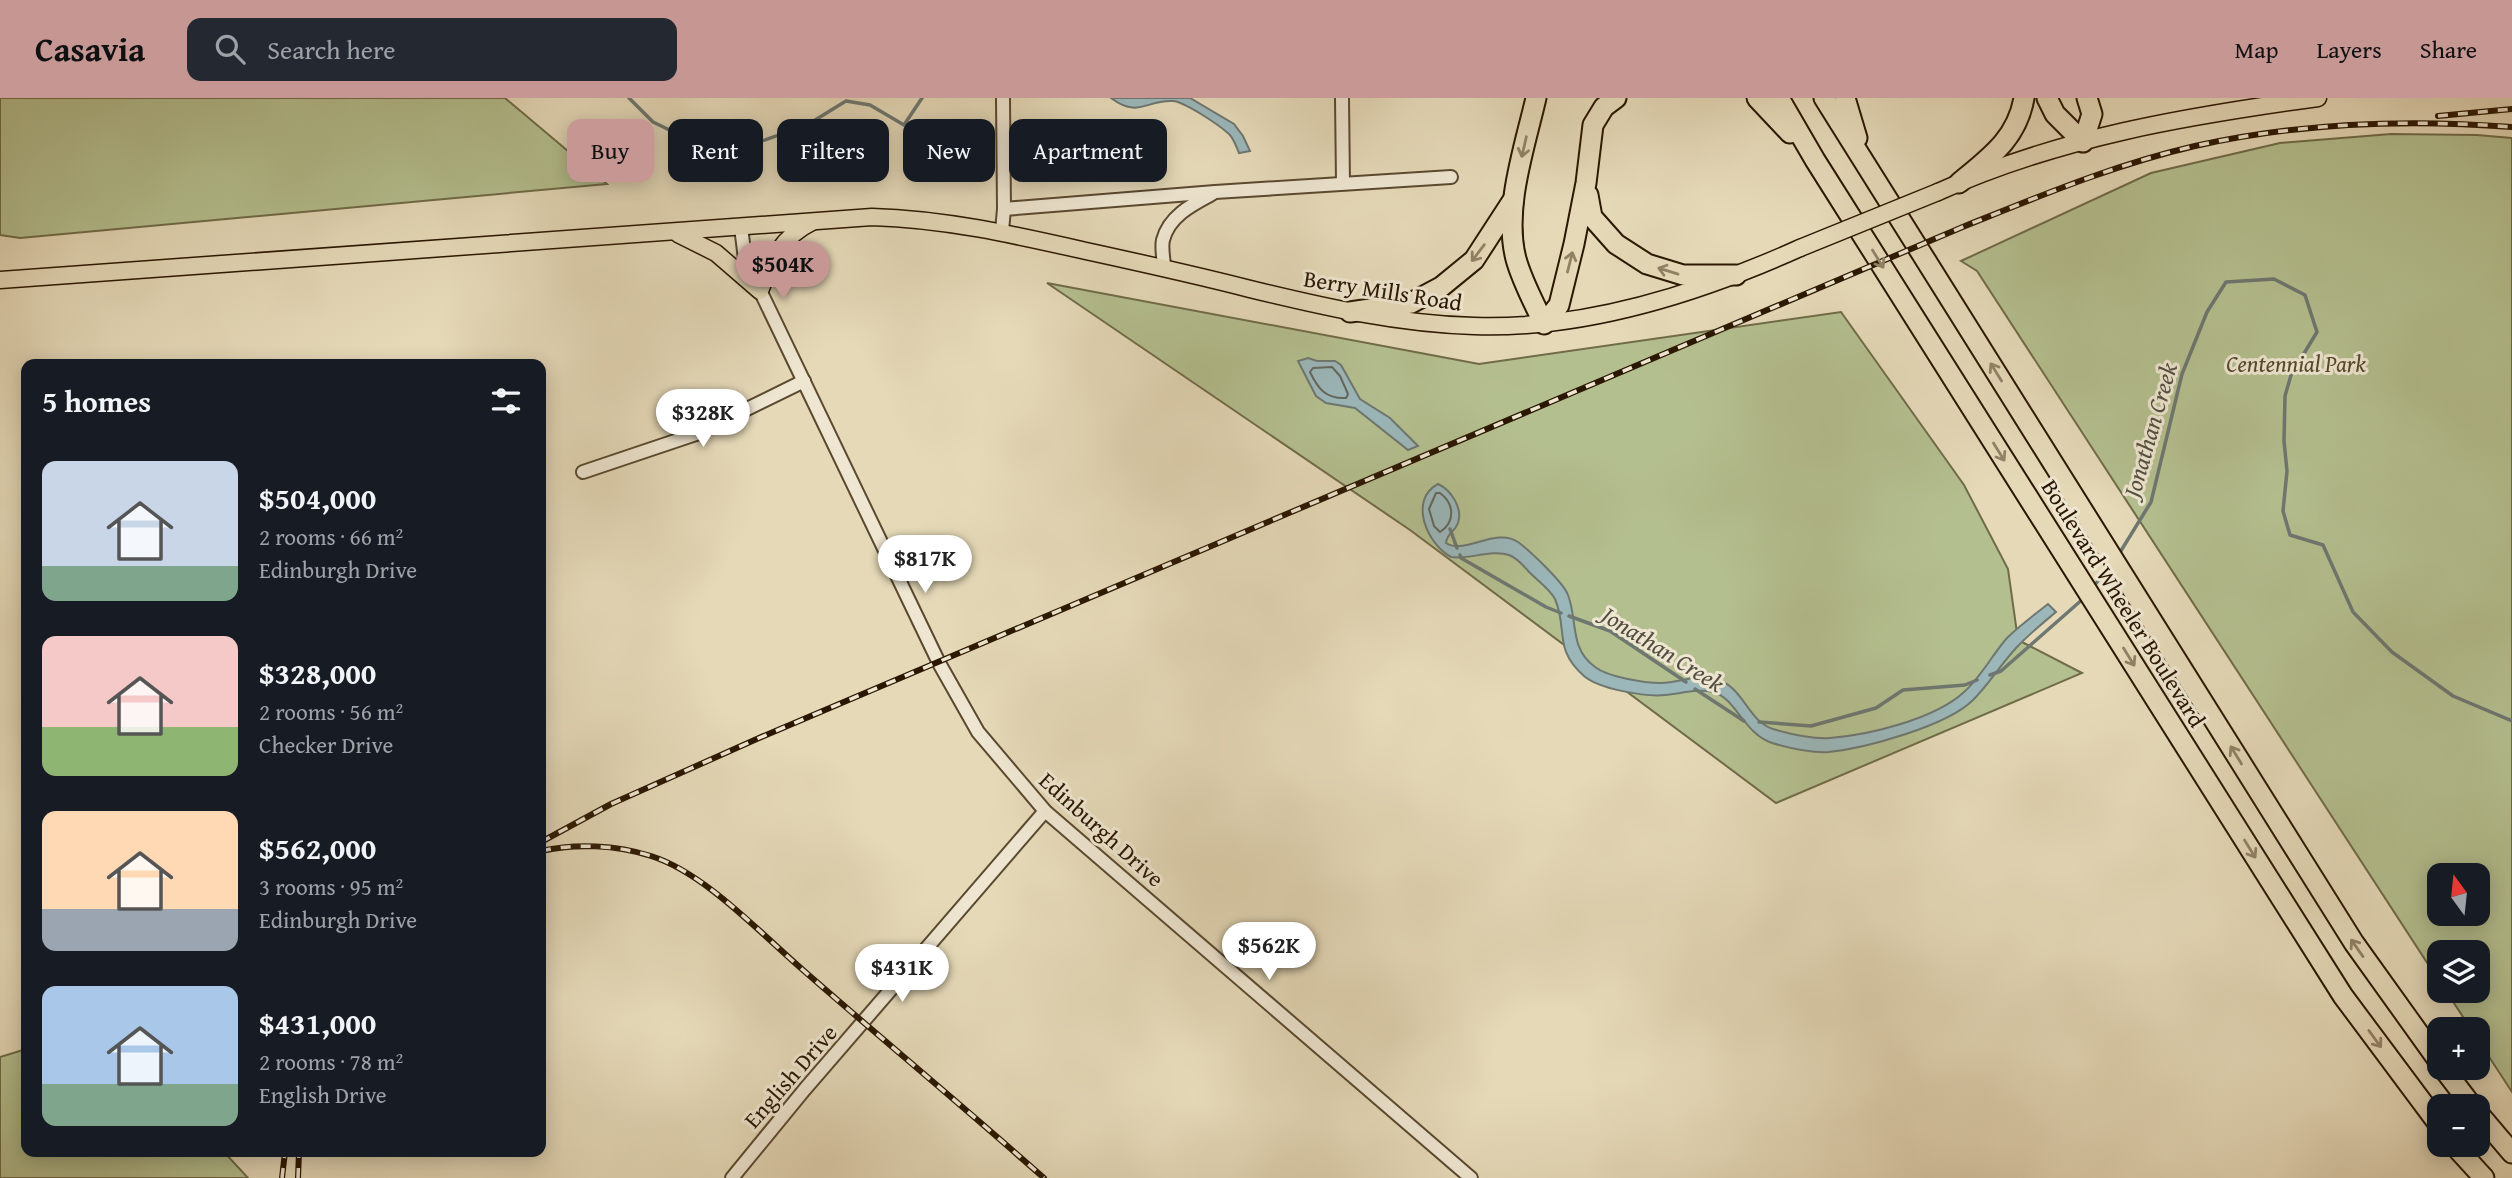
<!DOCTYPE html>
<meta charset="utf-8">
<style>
:root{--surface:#171b24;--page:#242831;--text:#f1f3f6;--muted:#9ea1a6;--accent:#c59692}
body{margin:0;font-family:"Gentium Book Plus",serif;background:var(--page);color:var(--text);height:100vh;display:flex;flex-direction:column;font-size:26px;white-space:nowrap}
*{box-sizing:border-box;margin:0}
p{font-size:23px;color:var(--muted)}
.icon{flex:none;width:38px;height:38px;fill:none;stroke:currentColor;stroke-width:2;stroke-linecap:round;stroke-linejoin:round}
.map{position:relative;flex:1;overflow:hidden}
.details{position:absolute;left:21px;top:261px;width:525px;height:798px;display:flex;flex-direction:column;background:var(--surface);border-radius:14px;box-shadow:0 4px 18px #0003}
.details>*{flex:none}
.banner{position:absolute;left:567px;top:21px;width:665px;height:63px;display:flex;gap:14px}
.needle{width:46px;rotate:345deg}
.buttons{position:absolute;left:2427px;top:765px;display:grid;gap:14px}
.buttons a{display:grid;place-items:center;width:63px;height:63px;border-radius:14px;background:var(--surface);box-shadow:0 4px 18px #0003;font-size:35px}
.price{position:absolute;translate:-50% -60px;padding:0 16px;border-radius:24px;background:#fff;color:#222;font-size:23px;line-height:46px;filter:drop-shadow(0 2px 4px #0008)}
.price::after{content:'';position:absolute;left:50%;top:42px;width:21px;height:16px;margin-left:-10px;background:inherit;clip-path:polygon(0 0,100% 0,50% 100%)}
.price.selected{background:var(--accent);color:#111}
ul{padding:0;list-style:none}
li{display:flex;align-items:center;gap:21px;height:175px;padding:0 21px}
li span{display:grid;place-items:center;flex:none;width:196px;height:140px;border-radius:14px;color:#555}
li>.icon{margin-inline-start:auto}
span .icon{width:84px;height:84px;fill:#fffc;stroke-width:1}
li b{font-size:30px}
h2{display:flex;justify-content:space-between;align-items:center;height:84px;padding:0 21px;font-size:30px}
.tag{padding:0 24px;border-radius:14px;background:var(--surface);box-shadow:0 4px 18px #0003;font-size:24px;line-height:63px}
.tag.selected{background:var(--accent);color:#111}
header{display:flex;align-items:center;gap:42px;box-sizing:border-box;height:98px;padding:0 35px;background:var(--accent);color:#111}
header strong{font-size:33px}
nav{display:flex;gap:38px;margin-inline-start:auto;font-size:24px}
.search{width:490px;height:63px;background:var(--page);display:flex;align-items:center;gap:18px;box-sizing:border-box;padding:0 24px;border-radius:14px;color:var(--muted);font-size:26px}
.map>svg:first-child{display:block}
.green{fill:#b4bf8f;stroke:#706b48;stroke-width:2;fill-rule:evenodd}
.water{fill:#9bb7ba;stroke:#6e7770;stroke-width:2}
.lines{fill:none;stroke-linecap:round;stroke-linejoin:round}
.shore{stroke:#63675e;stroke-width:2}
.stream{stroke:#6e7770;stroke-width:3.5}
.minor-casing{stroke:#5a482f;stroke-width:16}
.major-casing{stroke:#2b1701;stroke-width:19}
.highway-casing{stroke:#2b1701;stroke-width:23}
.minor{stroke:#eee6d1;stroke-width:12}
.major{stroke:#e5d9b8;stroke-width:16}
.highway{stroke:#e5d9b8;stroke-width:19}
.rail-casing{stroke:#2b1701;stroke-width:6}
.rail{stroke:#eee6d1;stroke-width:3.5;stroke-dasharray:10;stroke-linecap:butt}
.major-bridge-casing{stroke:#2b1701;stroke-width:19;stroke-linecap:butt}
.major-bridge{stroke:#e5d9b8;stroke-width:16}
.oneway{stroke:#918266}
.labels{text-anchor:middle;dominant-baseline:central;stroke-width:6;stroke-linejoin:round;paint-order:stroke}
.street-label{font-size:23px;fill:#2b1701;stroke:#eee6d1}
.park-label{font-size:23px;font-style:italic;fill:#54492c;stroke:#eee6d1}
.water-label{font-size:24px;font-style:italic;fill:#524f42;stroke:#eee6d1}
</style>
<header>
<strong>Casavia</strong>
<div class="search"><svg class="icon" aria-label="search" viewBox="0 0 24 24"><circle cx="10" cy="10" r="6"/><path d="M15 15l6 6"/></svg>Search here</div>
<nav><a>Map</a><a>Layers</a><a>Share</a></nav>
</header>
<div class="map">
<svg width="2512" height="1080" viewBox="0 0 2512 1080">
<rect width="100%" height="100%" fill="#e5d9b8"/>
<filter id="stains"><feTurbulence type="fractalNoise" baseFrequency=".00286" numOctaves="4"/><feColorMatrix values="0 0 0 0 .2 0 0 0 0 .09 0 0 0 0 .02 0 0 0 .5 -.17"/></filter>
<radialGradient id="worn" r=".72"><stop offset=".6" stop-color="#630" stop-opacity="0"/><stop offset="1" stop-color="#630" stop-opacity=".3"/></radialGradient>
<g class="green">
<polygon points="0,0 505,0 607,86 20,140 0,137"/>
<path d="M2391,36L2477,37L2512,40V994L2478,942V931H2471L2446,893L2478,892V854H2440L2439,883L1977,173L1961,163L2151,75L2280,45ZM2440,777H2478V816H2440Z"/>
<polygon points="1047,185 1479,266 1841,214 1964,387 2008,471 2018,542 2082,575 1776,705 1410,432"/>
<polygon points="26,951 26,1054 224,1054 248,1080 0,1080 0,959"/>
</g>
<g class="water">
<path d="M1111,0H1190L1234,26L1243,38L1250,53L1239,55C1236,48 1234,41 1229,36C1219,27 1185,4 1173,3C1147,1 1139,21 1111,0Z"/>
<polygon points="1308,260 1317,263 1335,263 1341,267 1360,301 1390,320 1418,348 1408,352 1355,310 1326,305 1316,298 1298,263"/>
<path d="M1438,386C1451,392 1463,410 1458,425C1455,434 1447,435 1446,445C1464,457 1496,429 1518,444C1529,452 1564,485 1568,497C1578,523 1569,550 1595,569C1608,579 1644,585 1661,585C1679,585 1696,576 1714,580C1744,588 1747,623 1773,631C1790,636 1812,641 1830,640C1869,637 1935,621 1964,594C1981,579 1992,557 2007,540C2019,528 2034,517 2048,506L2056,514C2043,525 2029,536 2017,549C2001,566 1989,586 1973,602C1947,628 1866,650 1829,654C1811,655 1789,650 1772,645C1744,636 1736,600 1713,594C1698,590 1680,596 1665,597C1645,599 1599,591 1584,578C1553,551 1568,531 1555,501C1550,491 1537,482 1529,474C1524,468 1517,460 1509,457C1491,451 1469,462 1451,459C1427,446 1408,402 1438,386Z"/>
</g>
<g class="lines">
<g class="shore">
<path d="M1332,269L1340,278L1348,296L1346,300C1326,301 1318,291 1310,274L1313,270Z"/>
<path d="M1436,395H1440C1455,406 1455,424 1440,434L1434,428L1429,411Z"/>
</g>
<g class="stream">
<polyline points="629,0 653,24 690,42 748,48 807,27 846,3 870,7 904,27 922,0"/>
<polyline points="1450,431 1457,450"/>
<polyline points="2119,456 2151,404 2182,276 2207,214 2226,184 2274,181 2305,197 2317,234 2291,277 2285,298 2284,343 2287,373 2283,413 2290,437 2323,447 2353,514 2392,554 2453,598 2512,623"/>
<polyline points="1460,457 1461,460 1546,509 1561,515"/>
<polyline points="2093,489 2110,468"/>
<polyline points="1569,518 1610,533 1686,584"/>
<polyline points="1990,577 2001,573 2084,500"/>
<polyline points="1695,591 1744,623"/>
<polyline points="1759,624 1811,628 1876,610 1903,592 1965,587 1977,582"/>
</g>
<g class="minor-casing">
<g id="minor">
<polyline points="1342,0 1343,85"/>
<polyline points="1004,111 1215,94 1451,79"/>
<polyline points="741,129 745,161 939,565 978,634 1045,713 1471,1080"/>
<polyline points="1002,133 1004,111 1003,0"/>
<path d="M1164,170C1164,162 1161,150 1163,142C1169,118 1193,106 1212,96"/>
<polyline points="583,374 696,336 804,283"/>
<polyline points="732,1080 805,991 1045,713"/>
</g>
</g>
<g class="major-casing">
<g id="major">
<path d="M1938,94C2060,39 2187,18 2318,0"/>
<path d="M678,136L716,155L760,193C771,163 781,139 812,124"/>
<path d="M0,182L872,119C945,121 1015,137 1086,153C1141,165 1196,177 1250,191C1324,209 1398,226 1474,228C1585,232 1700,195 1800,150"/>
</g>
</g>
<g class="highway-casing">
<g id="highway">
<path d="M1536,0C1525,48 1503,111 1516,161C1522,183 1534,205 1544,226L1559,207L1574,146L1586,85L1593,27L1604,9L1616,0"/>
<polyline points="1757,0 1790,35"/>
<polyline points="1779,0 1815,62 2343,898 2440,1028"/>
<polyline points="1824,0 2354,845 2440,965"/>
<polyline points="1845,0 1857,40"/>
<polyline points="2047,0 2055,16 2083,44 2092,16 2087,0"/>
<path d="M1959,85C1989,60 2017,41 2024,0"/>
<polyline points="1588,97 1592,119 1616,146 1647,166 1683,177 1736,177"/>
<polyline points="1350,214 1411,205 1441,189 1474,162 1513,102"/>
<polyline points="2443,970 2472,1008"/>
<polyline points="2478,1015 2512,1055"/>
<polyline points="2453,1046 2484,1080"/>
</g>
</g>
<use href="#minor" class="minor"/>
<use href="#major" class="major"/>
<use href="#highway" class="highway"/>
<g class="rail-casing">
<g id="rail">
<polyline points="2438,18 2512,11"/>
<path d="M541,744L611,706L759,640L1965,128C2040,98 2116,66 2195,48C2298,25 2407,21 2512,29"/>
<path d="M541,753C576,745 616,747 651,758C705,775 760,835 803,872C883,942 965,1010 1044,1080"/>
<polyline points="282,1080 285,1054"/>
<polyline points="298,1080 299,1054"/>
</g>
</g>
<use href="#rail" class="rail"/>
<g class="major-bridge-casing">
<polyline id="major-bridge" points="1800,150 1938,94"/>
</g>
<use href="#major-bridge" class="major-bridge"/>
</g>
<defs><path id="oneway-shaft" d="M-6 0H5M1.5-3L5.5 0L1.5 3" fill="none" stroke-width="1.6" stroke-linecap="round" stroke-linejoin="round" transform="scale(1.75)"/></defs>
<g class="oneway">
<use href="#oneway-shaft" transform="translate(1524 49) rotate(103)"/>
<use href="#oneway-shaft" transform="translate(1478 155) rotate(127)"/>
<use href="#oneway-shaft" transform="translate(1878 161) rotate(58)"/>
<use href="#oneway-shaft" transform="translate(1570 164) rotate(-76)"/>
<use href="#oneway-shaft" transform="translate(1668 173) rotate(-163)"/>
<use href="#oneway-shaft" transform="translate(1996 274) rotate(-122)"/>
<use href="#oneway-shaft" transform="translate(1999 354) rotate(58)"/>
<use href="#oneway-shaft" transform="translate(2129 559) rotate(58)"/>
<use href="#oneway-shaft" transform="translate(2236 657) rotate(-122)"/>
<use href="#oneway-shaft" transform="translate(2250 751) rotate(58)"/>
<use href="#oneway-shaft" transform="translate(2357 850) rotate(-125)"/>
<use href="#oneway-shaft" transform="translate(2375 941) rotate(54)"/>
</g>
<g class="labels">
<g class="street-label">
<text transform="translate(1383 192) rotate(9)">Berry Mills Road</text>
<text transform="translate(2124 505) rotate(58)">Boulevard Wheeler Boulevard</text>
<text transform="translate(1102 731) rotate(42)">Edinburgh Drive</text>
<text transform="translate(790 978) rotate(-49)">English Drive</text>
</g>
<g class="park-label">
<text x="2296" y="265">Centennial Park</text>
</g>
<g class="water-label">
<text transform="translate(2150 332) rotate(-74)">Jonathan Creek</text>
<text transform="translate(1663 551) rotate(32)">Jonathan Creek</text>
</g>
</g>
<rect width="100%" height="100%" filter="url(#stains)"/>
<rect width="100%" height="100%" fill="url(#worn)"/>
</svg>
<div class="buttons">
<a><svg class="needle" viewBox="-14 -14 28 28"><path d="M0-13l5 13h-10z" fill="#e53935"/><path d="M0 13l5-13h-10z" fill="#9ea1a6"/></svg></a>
<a><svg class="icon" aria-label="layers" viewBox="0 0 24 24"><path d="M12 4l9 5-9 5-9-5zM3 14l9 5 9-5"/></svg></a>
<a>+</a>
<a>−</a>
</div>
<b class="price selected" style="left:783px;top:203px">$504K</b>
<b class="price" style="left:703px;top:351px">$328K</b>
<b class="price" style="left:925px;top:497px">$817K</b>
<b class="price" style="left:1269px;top:884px">$562K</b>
<b class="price" style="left:902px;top:906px">$431K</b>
<div class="banner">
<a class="tag selected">Buy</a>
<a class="tag">Rent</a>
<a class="tag">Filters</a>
<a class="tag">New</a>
<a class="tag">Apartment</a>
</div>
<section class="details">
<h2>5 homes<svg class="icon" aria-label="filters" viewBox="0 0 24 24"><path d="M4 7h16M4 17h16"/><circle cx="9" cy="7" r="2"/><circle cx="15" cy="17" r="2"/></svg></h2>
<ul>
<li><span style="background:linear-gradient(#c9d6e8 75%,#7fa58c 0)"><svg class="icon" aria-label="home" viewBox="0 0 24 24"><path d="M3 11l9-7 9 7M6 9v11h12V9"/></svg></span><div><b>$504,000</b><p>2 rooms · 66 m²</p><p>Edinburgh Drive</p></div></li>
<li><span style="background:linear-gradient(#f6c9c9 65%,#8fb573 0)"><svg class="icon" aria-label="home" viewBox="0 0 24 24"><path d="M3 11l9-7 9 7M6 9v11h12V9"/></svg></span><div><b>$328,000</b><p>2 rooms · 56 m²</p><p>Checker Drive</p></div></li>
<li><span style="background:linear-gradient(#ffd9b3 70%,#9aa5b1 0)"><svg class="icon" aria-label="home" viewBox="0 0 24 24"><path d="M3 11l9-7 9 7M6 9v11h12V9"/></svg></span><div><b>$562,000</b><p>3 rooms · 95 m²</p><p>Edinburgh Drive</p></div></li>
<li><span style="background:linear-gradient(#a9c7e8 70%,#7fa58c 0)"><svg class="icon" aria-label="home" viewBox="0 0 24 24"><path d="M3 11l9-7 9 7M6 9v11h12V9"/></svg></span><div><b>$431,000</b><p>2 rooms · 78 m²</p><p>English Drive</p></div></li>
</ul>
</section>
</div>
